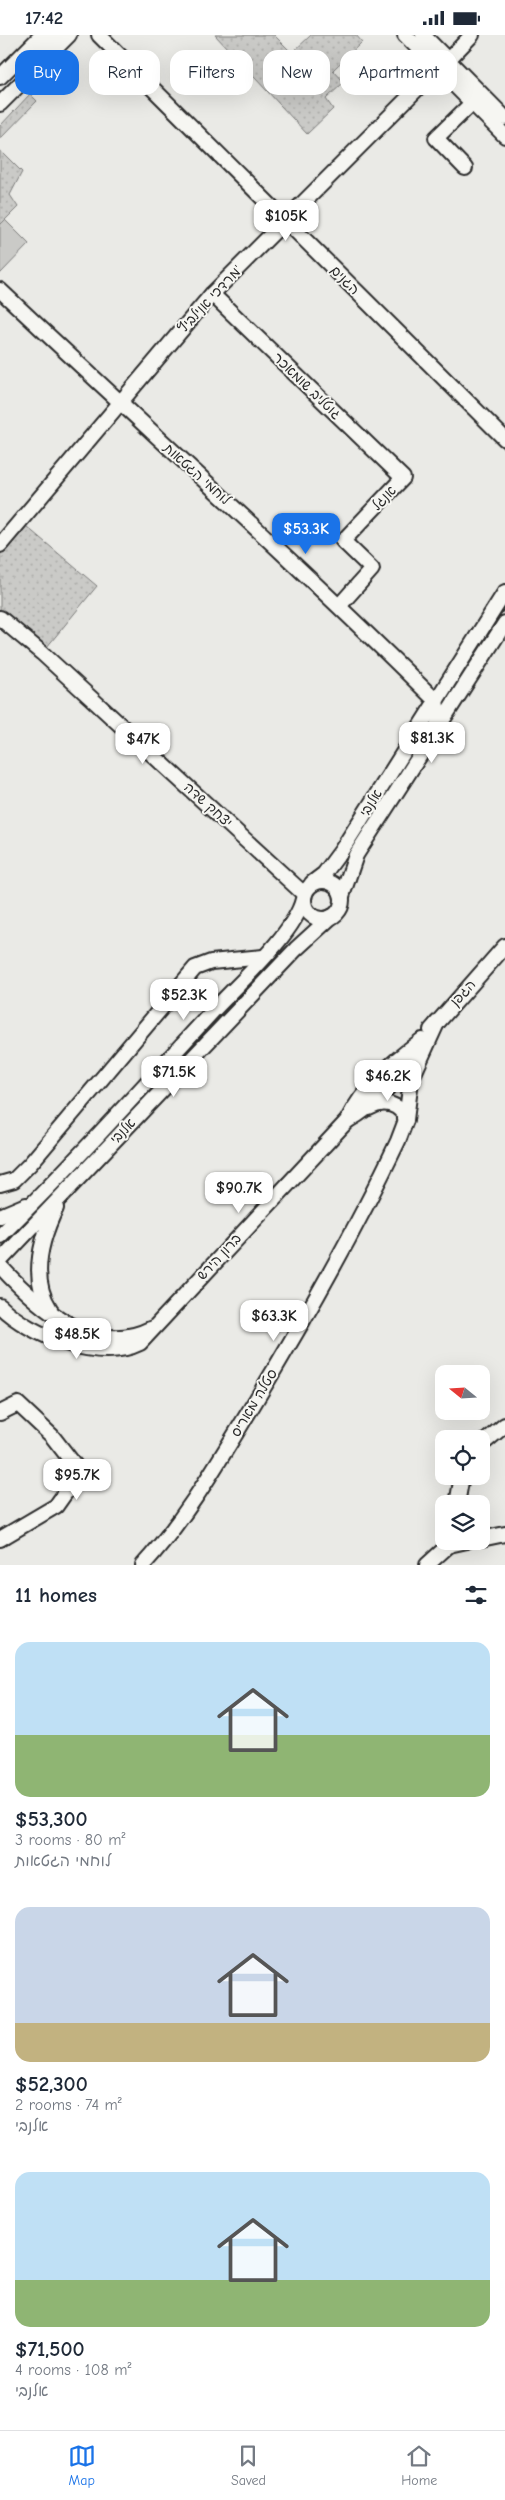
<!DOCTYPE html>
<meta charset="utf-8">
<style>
:root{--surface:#fff;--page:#f2f2f3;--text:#1f2937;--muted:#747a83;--line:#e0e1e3;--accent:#1a73e8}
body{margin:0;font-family:"Comic Neue","Playpen Sans Hebrew",sans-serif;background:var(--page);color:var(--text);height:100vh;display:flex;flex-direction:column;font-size:19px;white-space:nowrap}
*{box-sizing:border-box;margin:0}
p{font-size:16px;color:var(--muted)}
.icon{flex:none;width:28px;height:28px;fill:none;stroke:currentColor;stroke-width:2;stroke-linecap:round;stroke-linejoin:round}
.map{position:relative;height:1530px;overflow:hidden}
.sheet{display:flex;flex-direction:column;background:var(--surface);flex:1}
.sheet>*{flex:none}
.guide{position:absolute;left:15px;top:15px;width:475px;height:45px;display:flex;gap:10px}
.needle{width:32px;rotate:288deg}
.tools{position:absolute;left:435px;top:1330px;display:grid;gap:10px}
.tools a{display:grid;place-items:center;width:55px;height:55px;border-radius:10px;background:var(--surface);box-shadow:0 5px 20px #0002;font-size:25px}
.price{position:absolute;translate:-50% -42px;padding:0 11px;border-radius:10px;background:#fff;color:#222;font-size:16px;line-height:32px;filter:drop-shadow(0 1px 2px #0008)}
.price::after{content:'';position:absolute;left:50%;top:30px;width:15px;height:11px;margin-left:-8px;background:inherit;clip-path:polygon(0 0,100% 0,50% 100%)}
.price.current{background:var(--accent);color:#fff}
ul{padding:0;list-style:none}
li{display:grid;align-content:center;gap:10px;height:265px;padding:0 15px}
li span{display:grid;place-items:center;height:155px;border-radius:15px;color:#555}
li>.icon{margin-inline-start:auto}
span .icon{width:90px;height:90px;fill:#fffc;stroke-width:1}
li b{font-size:21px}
h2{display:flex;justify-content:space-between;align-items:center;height:60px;padding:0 15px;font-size:21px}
.pill{padding:0 18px;border-radius:15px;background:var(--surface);box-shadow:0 5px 20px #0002;font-size:18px;line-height:45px}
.pill.current{background:var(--accent);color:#fff}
.status{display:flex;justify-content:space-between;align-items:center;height:35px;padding:0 25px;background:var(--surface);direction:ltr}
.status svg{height:14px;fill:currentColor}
.tab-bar{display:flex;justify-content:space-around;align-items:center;height:70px;border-top:1px solid var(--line);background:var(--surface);font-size:14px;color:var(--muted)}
.tab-bar a{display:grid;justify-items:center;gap:2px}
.tab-bar .current{color:var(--accent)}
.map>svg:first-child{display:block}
.grass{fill:url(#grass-dots);stroke:#7a7a79}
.garden{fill:#cacac7;stroke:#7a7a79}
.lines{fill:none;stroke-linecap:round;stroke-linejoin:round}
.minor-casing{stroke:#2b2b2b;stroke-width:18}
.minor{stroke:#f6f6f2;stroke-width:14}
.labels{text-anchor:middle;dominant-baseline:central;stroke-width:4;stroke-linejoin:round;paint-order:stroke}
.street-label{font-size:14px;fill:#2b2b2b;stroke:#f6f6f2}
</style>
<div class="status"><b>17:42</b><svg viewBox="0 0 49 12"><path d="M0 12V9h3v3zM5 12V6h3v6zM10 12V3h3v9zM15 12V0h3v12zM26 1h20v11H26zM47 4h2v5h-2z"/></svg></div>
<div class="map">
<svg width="505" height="1530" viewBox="0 0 505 1530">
<defs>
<pattern id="grass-dots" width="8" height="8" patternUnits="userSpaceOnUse" patternTransform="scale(1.25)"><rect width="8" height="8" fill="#cacac7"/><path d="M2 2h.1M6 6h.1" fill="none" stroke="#aeaeab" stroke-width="1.8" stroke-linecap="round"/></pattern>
</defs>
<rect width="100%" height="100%" fill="#eaeae6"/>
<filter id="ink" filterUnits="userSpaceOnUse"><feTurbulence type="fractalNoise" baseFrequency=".02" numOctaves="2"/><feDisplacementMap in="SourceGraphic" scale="10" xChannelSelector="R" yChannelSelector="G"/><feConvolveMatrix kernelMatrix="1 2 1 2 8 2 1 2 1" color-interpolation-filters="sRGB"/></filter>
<g filter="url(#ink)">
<g class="grass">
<polygon points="215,0 274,0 292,18 311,0 356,0 362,7 333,35 344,47 326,64 333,74 307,99"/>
<polygon points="30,59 37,66 0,104 0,91"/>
<polygon points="0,115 22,137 10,160 18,172 0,190"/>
<polygon points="20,486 97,551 42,618 0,583 0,510"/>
</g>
<polygon class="garden" points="5,185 29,209 0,239 0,190"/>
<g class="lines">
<g class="minor-casing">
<g id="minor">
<polyline points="99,0 505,404"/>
<polyline points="405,0 505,101"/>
<polyline points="423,0 505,83"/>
<polyline points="36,20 54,0"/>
<polyline points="448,25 472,0"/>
<polyline points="0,42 42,0"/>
<polyline points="0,69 69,0"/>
<polyline points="465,133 436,103 472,68"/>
<path d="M0,255C145,392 294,525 436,666L439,683L436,696"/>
<polyline points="212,259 403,443 343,506 372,534 340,570"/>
<polyline points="0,510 212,259 438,33"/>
<polyline points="0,583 42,618 304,859"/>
<circle cx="323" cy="865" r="19"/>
<polyline points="312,848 324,839 341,816 505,557"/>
<polyline points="342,861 356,820 505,588"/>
<polyline points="431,995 505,911"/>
<path d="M369,1073C384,1064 401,1069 406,1085"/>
<path d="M347,1086C378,1070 397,1043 416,1014"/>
<polyline points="0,1149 14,1145 30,1129 195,933 211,927 263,922"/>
<polyline points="0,1181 26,1170"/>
<path d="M0,1201C73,1129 142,1053 211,978C236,951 296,897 303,864"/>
<polyline points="0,1226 296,914 331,882"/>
<path d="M0,1231C36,1270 93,1323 150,1294"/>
<path d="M0,1271C30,1301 100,1328 140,1308L347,1086C364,1052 392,1027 422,1005"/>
<path d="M50,1274C30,1243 41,1204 56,1173"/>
<polyline points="0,1378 18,1369 52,1401 80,1437 56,1471 0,1504"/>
<polyline points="481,1410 505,1390"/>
<polyline points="457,1469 462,1441"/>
<polyline points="481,1504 505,1499"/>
<polyline points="449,1510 467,1506"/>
<path d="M143,1530C186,1483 217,1429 250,1375C303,1288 354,1199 398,1106L406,1085L411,1045L437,988"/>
<polyline points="427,1530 449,1510"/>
</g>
</g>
<use href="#minor" class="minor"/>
</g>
</g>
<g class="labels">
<g class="street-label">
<text transform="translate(345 245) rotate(45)">הגנים</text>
<text transform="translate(210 264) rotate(-47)">מרדכי אנילביץ'</text>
<text transform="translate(307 351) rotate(44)">גוטליב שומאכר</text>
<text transform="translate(197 439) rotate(42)">לוחמי הגטאות</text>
<text transform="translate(384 463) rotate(-46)">אנגל</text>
<text transform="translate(371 768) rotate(-58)">אלנבי</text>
<text transform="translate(208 770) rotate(42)">יצחק שדה</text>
<text transform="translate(463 958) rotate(-48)">הגפן</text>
<text transform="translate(123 1096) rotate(-46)">אלנבי</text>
<text transform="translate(219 1222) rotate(-47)">ברון הירש</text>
<text transform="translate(254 1368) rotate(-59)">סטלה מאריס</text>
</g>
</g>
</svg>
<div class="tools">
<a><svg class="needle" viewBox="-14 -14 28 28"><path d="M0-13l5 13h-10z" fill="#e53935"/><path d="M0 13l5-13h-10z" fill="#747a83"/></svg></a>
<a><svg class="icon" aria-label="locate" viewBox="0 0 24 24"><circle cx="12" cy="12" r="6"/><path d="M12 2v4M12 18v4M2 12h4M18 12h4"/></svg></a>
<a><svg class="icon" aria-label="layers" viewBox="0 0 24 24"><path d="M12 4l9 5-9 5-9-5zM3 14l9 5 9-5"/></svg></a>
</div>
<b class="price" style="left:286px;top:207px">$105K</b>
<b class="price current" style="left:306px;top:520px">$53.3K</b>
<b class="price" style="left:432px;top:729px">$81.3K</b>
<b class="price" style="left:143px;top:730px">$47K</b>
<b class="price" style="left:184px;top:986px">$52.3K</b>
<b class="price" style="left:174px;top:1063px">$71.5K</b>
<b class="price" style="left:388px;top:1067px">$46.2K</b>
<b class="price" style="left:239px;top:1179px">$90.7K</b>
<b class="price" style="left:274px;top:1307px">$63.3K</b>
<b class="price" style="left:77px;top:1325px">$48.5K</b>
<b class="price" style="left:77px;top:1466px">$95.7K</b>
<div class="guide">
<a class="pill current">Buy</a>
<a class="pill">Rent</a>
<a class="pill">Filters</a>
<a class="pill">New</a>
<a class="pill">Apartment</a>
</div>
</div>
<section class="sheet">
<h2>11 homes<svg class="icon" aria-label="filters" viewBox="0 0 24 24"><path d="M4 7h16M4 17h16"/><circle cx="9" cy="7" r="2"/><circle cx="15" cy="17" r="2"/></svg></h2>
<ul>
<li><span style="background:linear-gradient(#bfe0f5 60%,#8fb573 0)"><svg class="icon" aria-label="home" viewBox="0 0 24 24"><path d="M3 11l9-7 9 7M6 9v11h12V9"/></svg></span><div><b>$53,300</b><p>3 rooms · 80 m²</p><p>לוחמי הגטאות</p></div></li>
<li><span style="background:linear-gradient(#c9d6e8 75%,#c2b280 0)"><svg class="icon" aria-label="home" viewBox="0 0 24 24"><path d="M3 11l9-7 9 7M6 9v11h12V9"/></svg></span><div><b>$52,300</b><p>2 rooms · 74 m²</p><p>אלנבי</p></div></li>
<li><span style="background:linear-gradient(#bfe0f5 70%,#8fb573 0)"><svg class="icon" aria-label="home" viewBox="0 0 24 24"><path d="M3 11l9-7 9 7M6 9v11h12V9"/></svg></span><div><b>$71,500</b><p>4 rooms · 108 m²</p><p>אלנבי</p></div></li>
</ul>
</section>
<nav class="tab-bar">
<a class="current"><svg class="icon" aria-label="map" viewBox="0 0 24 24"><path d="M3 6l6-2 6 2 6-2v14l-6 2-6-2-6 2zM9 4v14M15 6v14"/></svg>Map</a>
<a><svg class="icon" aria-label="saved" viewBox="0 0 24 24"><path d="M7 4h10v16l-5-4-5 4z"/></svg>Saved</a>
<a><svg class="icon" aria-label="home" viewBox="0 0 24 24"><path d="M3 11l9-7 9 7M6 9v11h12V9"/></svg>Home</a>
</nav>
